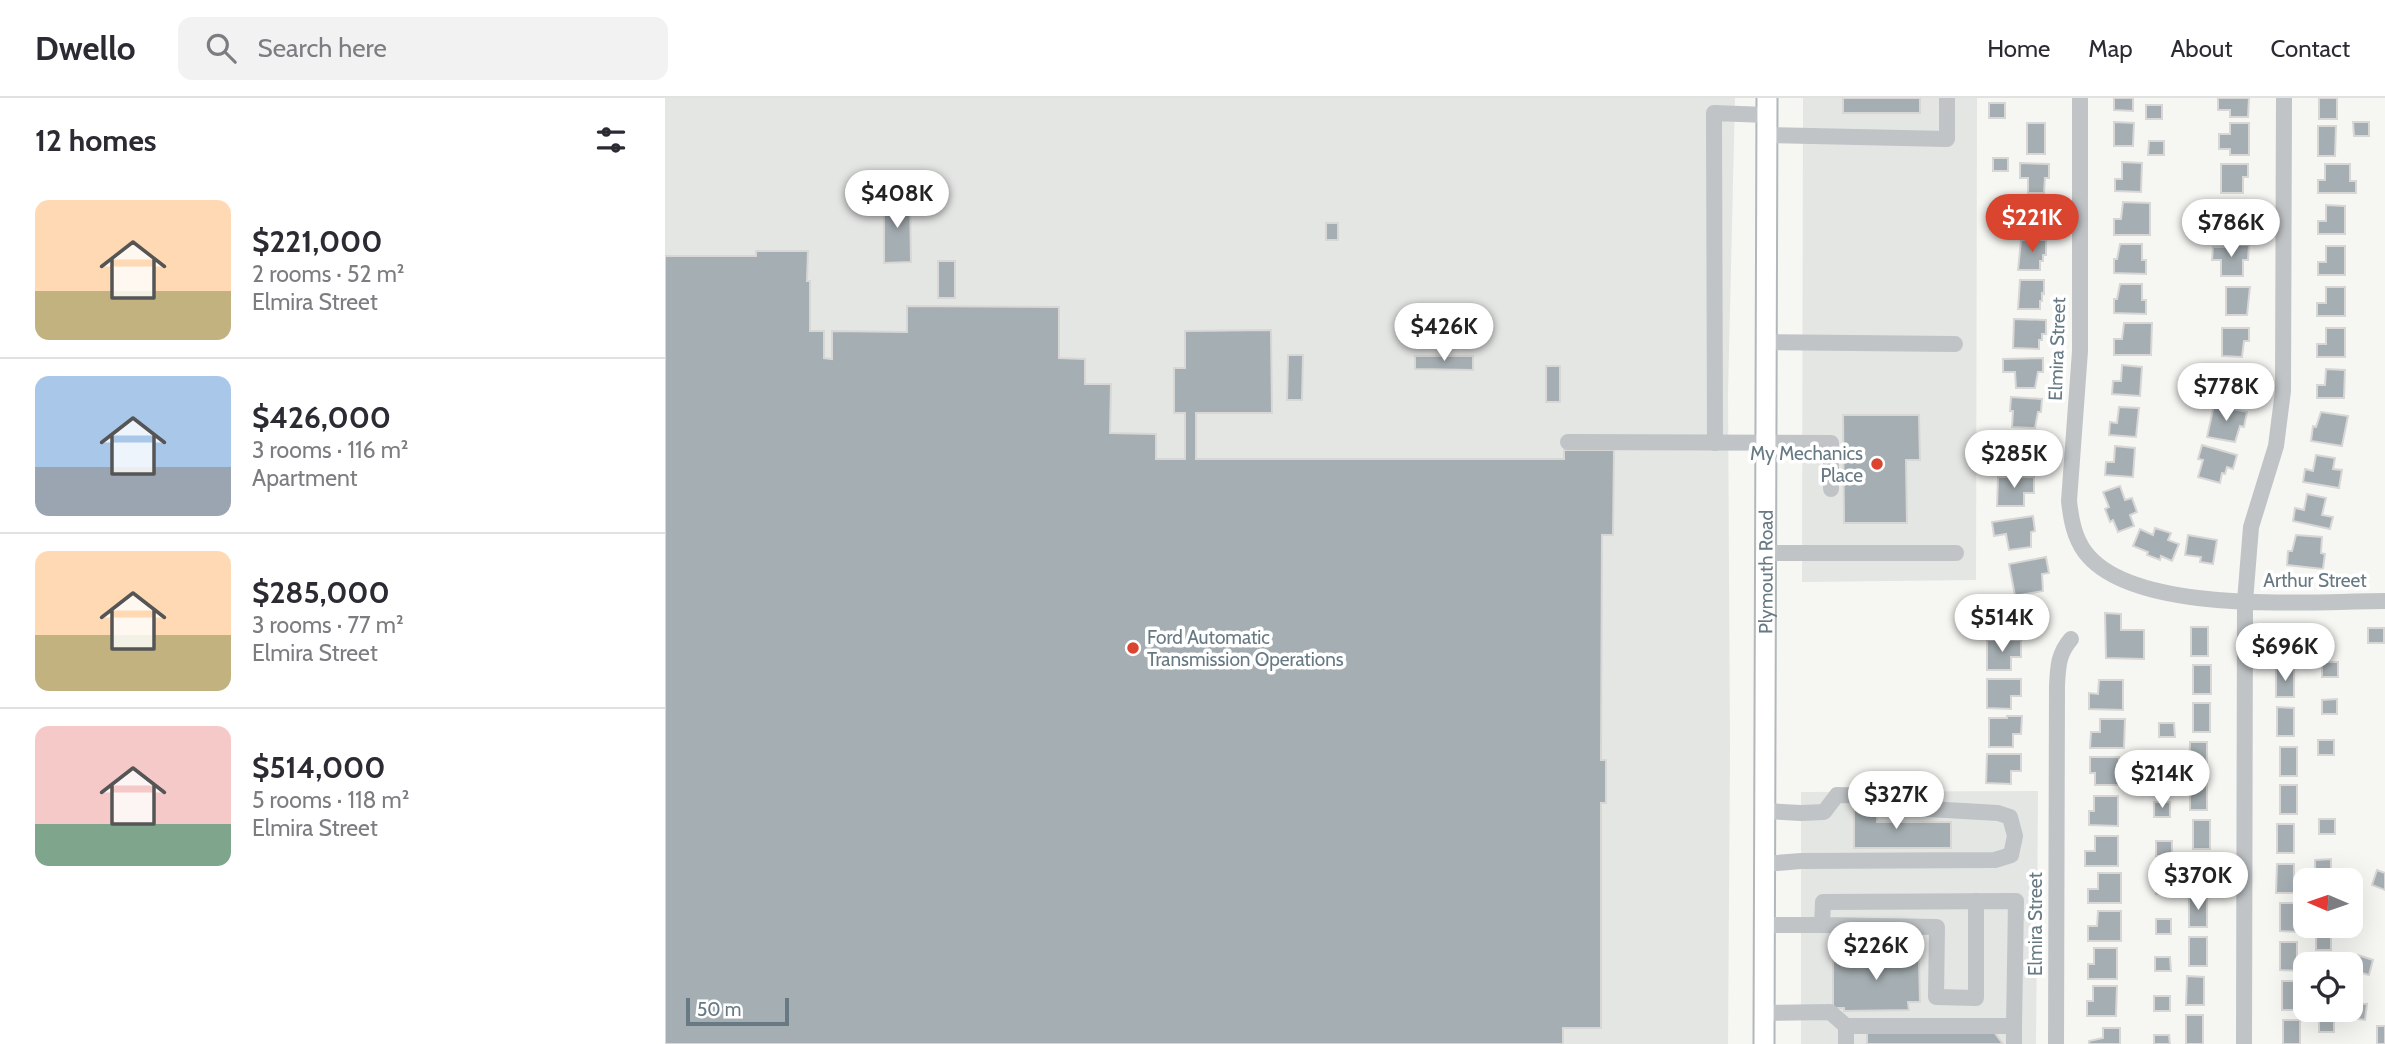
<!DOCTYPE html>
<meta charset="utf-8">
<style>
:root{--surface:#fff;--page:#f2f2f3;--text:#2b2b33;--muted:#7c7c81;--line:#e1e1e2;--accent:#da452f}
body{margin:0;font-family:Cabin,sans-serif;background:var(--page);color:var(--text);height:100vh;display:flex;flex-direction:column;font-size:26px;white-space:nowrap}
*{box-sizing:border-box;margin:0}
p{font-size:23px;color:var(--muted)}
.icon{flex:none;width:38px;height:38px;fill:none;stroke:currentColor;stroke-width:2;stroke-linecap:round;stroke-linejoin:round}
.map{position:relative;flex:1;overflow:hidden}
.panel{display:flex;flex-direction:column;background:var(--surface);width:665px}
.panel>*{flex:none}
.needle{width:46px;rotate:272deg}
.buttons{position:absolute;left:1628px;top:770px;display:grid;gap:14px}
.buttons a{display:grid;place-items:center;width:70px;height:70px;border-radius:14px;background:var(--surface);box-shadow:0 7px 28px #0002;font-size:35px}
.scale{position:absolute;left:21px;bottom:18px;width:103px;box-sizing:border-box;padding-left:7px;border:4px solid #677983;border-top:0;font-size:19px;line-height:24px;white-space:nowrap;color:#677983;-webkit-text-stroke:5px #fff;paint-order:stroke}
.price{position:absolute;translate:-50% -60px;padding:0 16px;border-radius:24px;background:#fff;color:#222;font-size:23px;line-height:46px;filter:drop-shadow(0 2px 4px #0008)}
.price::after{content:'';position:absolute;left:50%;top:42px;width:21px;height:16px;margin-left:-10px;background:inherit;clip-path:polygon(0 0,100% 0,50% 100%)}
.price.on{background:var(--accent);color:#fff}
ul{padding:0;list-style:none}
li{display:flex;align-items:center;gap:21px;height:175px;padding:0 35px}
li+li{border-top:2px solid var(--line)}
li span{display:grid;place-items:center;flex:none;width:196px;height:140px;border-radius:14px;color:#555}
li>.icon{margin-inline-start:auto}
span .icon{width:84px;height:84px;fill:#fffc;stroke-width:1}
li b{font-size:30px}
h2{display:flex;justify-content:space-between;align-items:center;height:84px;padding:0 35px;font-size:30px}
header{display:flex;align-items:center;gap:42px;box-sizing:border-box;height:98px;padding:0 35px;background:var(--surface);border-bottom:2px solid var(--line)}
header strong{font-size:33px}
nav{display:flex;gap:38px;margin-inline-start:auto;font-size:24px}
.search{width:490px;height:63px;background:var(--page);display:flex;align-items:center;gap:18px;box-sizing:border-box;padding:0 24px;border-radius:14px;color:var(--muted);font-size:26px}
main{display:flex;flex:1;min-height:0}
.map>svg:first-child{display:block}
.built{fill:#e4e6e4}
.building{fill:#a5aeb2;stroke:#d8d7d6;stroke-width:2}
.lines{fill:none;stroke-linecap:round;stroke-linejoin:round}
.major-casing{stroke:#b1b7ba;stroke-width:23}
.minor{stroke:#c0c4c7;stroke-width:16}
.major{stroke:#fff;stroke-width:19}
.poi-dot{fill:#da452f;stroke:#fff;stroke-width:2.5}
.labels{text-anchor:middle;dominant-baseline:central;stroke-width:7;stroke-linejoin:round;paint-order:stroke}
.street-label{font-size:19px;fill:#677983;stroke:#fff}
.poi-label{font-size:19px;fill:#677983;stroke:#fff;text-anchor:end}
</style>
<header>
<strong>Dwello</strong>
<div class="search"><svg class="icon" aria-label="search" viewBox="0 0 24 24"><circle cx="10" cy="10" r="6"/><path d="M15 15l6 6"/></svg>Search here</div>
<nav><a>Home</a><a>Map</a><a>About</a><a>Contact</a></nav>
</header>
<main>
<section class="panel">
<h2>12 homes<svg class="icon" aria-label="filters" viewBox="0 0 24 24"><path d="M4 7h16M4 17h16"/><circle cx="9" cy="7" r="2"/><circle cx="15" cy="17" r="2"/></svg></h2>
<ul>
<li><span style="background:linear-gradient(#ffd9b3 65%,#c2b280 0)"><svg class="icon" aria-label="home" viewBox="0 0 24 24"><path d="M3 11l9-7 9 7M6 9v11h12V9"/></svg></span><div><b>$221,000</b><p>2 rooms · 52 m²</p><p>Elmira Street</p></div></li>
<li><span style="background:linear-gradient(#a9c7e8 65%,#9aa5b1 0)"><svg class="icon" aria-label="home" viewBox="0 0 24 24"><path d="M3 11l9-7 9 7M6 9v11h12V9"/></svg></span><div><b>$426,000</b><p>3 rooms · 116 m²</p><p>Apartment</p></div></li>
<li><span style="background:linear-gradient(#ffd9b3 60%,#c2b280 0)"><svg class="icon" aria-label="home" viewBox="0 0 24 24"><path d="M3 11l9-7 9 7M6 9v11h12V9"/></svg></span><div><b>$285,000</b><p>3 rooms · 77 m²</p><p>Elmira Street</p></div></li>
<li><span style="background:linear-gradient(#f6c9c9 70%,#7fa58c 0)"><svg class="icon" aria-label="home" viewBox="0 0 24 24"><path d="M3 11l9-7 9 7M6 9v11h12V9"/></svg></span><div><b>$514,000</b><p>5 rooms · 118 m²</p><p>Elmira Street</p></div></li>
</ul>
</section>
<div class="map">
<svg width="1720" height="946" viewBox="0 0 1720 946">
<rect width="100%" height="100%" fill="#f6f6f3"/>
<g class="built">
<polygon points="0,0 1070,0 1063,295 1065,653 1063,946 0,946"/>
<polygon points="1138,0 1312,0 1311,482 1137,484"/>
<polygon points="1373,693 1371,946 1136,946 1136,694"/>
</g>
<g class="building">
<rect x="1178" y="0" width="77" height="15"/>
<polygon points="1449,0 1468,0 1468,13 1449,12"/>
<polygon points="1553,0 1584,0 1583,19 1565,19 1565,12 1553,12"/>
<rect x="1654" y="0" width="18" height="21"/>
<rect x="1324" y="5" width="16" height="15"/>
<rect x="1481" y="7" width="16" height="14"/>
<polygon points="1449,24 1469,25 1468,48 1449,48"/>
<polygon points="1688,24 1704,24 1704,38 1689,38"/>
<rect x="1362" y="25" width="18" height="31"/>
<polygon points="1565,25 1584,25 1584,57 1565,57 1565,51 1554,51 1554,36 1565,36"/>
<polygon points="1653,28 1671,28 1670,58 1653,58"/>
<polygon points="1484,43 1499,43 1499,57 1483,57"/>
<rect x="1328" y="60" width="15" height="13"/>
<polygon points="1457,64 1477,65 1476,94 1450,93 1450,81 1457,81"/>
<polygon points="1355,65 1384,66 1384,80 1380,80 1379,95 1363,95 1363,80 1355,80"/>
<polygon points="1556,66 1583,66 1583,79 1578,79 1578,95 1556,95"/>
<polygon points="1660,66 1685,66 1685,83 1691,83 1691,95 1653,95 1653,82 1660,82"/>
<polygon points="219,100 245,100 246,164 219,165"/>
<polygon points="1352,102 1381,102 1381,117 1374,118 1372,134 1349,134 1349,115 1352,115"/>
<polygon points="1458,104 1485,105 1485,137 1449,137 1449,121 1456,121"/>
<polygon points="1557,106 1584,106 1584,119 1578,119 1578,135 1557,135"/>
<polygon points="1661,107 1680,108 1680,136 1653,136 1653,123 1661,123"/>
<rect x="661" y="125" width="12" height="17"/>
<polygon points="1356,142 1381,142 1381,157 1378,157 1378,163 1375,163 1375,172 1353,172"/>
<polygon points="1455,146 1477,146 1477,162 1481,162 1481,176 1449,175 1449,161 1452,161"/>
<polygon points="1569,147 1584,147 1583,162 1578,162 1578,178 1556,178 1556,162 1547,162 1548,149 1569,149"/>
<polygon points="1661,148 1680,148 1680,177 1653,177 1653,164 1661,164"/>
<polygon points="91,153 143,153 142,183 145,183 145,233 159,233 159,260 167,261 167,233 242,234 242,208 394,209 394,260 420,261 420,286 446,286 445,335 491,336 491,361 520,361 520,315 509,315 509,270 520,270 520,233 606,232 607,315 531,315 531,361 899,361 899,352 949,352 948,437 937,437 936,662 941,662 941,705 936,705 936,930 898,930 898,946 0,946 0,158 91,158"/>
<rect x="273" y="163" width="17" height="37"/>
<polygon points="1355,182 1379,182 1379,196 1377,195 1377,203 1375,203 1375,211 1353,211"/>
<polygon points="1455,186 1477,186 1477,202 1481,202 1481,216 1449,215 1449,201 1452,201"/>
<polygon points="1561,189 1585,189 1582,217 1561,217"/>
<polygon points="1661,189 1680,189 1680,218 1652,218 1652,205 1661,205"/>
<polygon points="1349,221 1381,222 1381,236 1377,236 1377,242 1374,242 1374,251 1348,250"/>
<polygon points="1459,225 1487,225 1486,257 1449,257 1449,241 1457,241"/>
<polygon points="1557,230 1584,230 1584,243 1579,243 1577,259 1557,258"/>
<polygon points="1661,230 1680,230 1680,259 1652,259 1652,246 1661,246"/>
<polygon points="623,257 638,257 637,302 622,302"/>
<polygon points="750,258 808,258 808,272 750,271"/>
<polygon points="1378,260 1378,274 1373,274 1370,290 1351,290 1350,274 1338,274 1338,261"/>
<polygon points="1457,267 1477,269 1475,298 1447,296 1448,283 1456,283"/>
<rect x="881" y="268" width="14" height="36"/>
<polygon points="1557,271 1584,272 1584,285 1578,285 1576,300 1556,300"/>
<polygon points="1661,271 1680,272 1679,300 1652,300 1652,287 1660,287"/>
<polygon points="1346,299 1377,301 1376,314 1373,314 1370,330 1347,329 1348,313 1345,313"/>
<polygon points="1549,307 1582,314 1579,329 1575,328 1570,344 1542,339"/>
<polygon points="1454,309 1474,310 1471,339 1444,337 1445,324 1452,325"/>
<polygon points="1656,314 1683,318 1677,348 1646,343 1648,328 1651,329"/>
<polygon points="1178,317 1254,317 1255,362 1241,362 1242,425 1179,425"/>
<polygon points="1343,339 1372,341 1371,354 1367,354 1366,370 1349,369 1350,364 1343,363"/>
<polygon points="1537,347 1572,357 1568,371 1562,369 1560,376 1557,375 1555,385 1533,379 1538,362 1533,361"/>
<polygon points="1450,348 1470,350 1468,379 1440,377 1441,364 1449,364"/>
<polygon points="1651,357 1670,360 1668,371 1677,372 1674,390 1638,384 1640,371 1648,373"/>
<polygon points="1333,379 1369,379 1369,395 1359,395 1359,408 1332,408"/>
<polygon points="1455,388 1460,402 1467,400 1472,414 1465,417 1469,428 1453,434 1448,422 1445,424 1440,411 1444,409 1438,394"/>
<polygon points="1642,396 1661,400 1657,417 1668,419 1665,431 1628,423 1630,410 1639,412"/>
<polygon points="1368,418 1370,433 1366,434 1366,449 1344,452 1341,436 1329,438 1327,424"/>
<polygon points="1490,430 1506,435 1503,442 1514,446 1507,463 1496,458 1495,462 1482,457 1483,454 1468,448 1475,431 1488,437"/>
<polygon points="1523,437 1552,442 1548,466 1535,464 1536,459 1520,457"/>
<polygon points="1631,437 1657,439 1656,455 1660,456 1658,471 1622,467 1623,453 1627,453"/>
<polygon points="1381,459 1384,475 1377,476 1378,493 1350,498 1344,466"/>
<polygon points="1326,504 1356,504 1356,519 1351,519 1351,535 1331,535 1330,519 1327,518"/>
<polygon points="1440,515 1456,516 1456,532 1479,532 1479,561 1441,560"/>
<rect x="1526" y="529" width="17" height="29"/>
<rect x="1703" y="530" width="16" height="15"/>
<polygon points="1616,531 1657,531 1656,545 1641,545 1641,550 1633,550 1633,560 1616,560"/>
<polygon points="1322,542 1356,542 1356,559 1346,559 1346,572 1322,572"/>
<rect x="1657" y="564" width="16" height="15"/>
<rect x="1528" y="567" width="18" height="29"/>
<polygon points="1611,570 1629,571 1629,599 1611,599"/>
<polygon points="1322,581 1356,581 1356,598 1346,598 1346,611 1322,610"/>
<polygon points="1434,582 1458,582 1458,612 1424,611 1424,595 1433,596"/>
<polygon points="1672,601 1672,616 1657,616 1657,602"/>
<rect x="1528" y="605" width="17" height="29"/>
<polygon points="1612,609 1629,610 1629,638 1612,638"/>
<polygon points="1342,618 1357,618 1356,636 1348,636 1348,649 1324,649 1324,620 1342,620"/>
<polygon points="1435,621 1460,621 1459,650 1425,650 1426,634 1435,634"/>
<polygon points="1494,625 1509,625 1510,639 1494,639"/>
<rect x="1653" y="642" width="16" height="15"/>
<polygon points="1525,644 1542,644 1542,673 1524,673"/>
<rect x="1615" y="649" width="17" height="29"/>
<polygon points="1322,656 1356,656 1356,673 1346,673 1346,686 1321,685"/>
<polygon points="1425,659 1454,659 1454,687 1430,687 1430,675 1425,675"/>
<rect x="1493" y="665" width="16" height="15"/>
<polygon points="1525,683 1542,684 1542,712 1525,712"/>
<rect x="1615" y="687" width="17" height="29"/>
<polygon points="1429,698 1453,698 1453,728 1424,727 1424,713 1429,713"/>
<polygon points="1189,701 1212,701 1212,724 1286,724 1286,750 1189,750"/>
<rect x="1489" y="704" width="16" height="15"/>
<rect x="1654" y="721" width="16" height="15"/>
<rect x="1528" y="722" width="17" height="29"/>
<rect x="1612" y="726" width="17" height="29"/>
<polygon points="1430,738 1453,738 1453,768 1420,768 1420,753 1430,753"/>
<rect x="1491" y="743" width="16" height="15"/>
<polygon points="1528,761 1545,762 1545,790 1528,790"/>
<polygon points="1666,761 1666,776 1650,776 1650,762"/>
<polygon points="1612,766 1629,766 1629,795 1611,795"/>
<polygon points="1712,772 1720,775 1720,792 1707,787"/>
<polygon points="1433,775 1456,775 1456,805 1423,805 1423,791 1433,791"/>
<polygon points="1491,781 1506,781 1506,795 1491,796"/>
<rect x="1524" y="800" width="18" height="29"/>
<polygon points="1615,805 1633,805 1632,834 1615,833"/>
<polygon points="1433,813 1456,813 1456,843 1423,843 1423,828 1432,828"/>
<rect x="1491" y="821" width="15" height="15"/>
<rect x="1651" y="838" width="15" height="14"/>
<rect x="1524" y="839" width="18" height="29"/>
<polygon points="1615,844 1632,844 1632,873 1615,872"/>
<polygon points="1224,850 1224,857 1243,857 1243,862 1254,862 1255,904 1243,904 1244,912 1179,913 1179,910 1168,910 1168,860 1178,860 1178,858 1209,857 1209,851"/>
<polygon points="1429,850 1452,850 1452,881 1423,881 1423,866 1429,866"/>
<polygon points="1693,857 1708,862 1704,877 1689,873"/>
<polygon points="1490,859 1505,859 1506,873 1490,873"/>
<polygon points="1522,878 1539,879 1539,907 1521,907"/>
<rect x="1617" y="883" width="17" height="29"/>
<polygon points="1428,888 1452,888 1451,918 1422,918 1422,903 1428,903"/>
<rect x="1489" y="898" width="16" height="15"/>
<polygon points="1686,905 1702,906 1700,922 1685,920"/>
<rect x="1654" y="915" width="15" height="19"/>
<rect x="1521" y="917" width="17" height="29"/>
<rect x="1618" y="922" width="17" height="24"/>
<rect x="1712" y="928" width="8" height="18"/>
<polygon points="1438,930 1455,930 1455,946 1424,946 1424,943 1438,940"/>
<polygon points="1202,934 1329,934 1338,946 1202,946"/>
<polygon points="1489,937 1504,937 1505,946 1489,946"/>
</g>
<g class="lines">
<g class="major-casing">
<g id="major">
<path id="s1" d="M1099,946L1102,0"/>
</g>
</g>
<g class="minor">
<path d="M1415,0V253L1404,403C1406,421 1409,439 1420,454C1468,518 1646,503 1720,503"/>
<polyline points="1102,37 1282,41 1282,0"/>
<polyline points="1101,244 1290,246"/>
<polyline points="903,344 1166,345 1166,391"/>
<polyline points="1050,345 1049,15 1102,17"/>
<polyline points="1100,455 1291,455"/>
<polyline points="1099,766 1136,763 1330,762 1346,757 1350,738 1345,719 1333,715 1246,710 1219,698 1172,697 1159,714 1136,715 1100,713"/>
<polyline points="1311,803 1311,900 1271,899 1272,829 1157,827 1158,804 1351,803 1349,928"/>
<polyline points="1099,827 1157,827"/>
<polyline points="1099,915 1165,914 1181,928"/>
<polyline points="1181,946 1181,928 1349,928 1349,946"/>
<path d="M1391,946L1392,588C1393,569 1393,556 1406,541"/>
<polyline points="1579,946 1580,503 1586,429 1611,348 1618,293 1619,0"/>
</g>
<use href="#major" class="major"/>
</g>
<g class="poi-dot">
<circle cx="1212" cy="366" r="7"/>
<circle cx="468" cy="550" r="7"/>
</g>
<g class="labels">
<g class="street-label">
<text transform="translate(1392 251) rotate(-88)">Elmira Street</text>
<text stroke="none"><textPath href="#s1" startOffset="472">Plymouth Road</textPath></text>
<text x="1650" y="482">Arthur Street</text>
<text transform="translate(1370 826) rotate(-90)">Elmira Street</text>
</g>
<g class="poi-label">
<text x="1198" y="355">My Mechanics<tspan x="1198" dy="22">Place</tspan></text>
<text x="482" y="539" text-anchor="start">Ford Automatic<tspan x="482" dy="22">Transmission Operations</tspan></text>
</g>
</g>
</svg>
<div class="buttons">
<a><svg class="needle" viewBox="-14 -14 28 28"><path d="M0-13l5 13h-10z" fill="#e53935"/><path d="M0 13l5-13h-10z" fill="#7c7c81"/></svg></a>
<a><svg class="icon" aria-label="locate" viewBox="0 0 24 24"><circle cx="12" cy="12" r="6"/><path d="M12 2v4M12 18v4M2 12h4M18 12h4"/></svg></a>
</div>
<div class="scale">50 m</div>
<b class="price" style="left:232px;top:132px">$408K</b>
<b class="price on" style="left:1367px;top:156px">$221K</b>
<b class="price" style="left:1566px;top:161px">$786K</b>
<b class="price" style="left:779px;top:265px">$426K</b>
<b class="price" style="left:1561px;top:325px">$778K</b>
<b class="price" style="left:1349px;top:392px">$285K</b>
<b class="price" style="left:1337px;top:556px">$514K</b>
<b class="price" style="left:1620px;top:585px">$696K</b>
<b class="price" style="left:1497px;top:712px">$214K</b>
<b class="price" style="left:1231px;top:733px">$327K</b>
<b class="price" style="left:1533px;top:814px">$370K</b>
<b class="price" style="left:1211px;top:884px">$226K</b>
</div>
</main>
